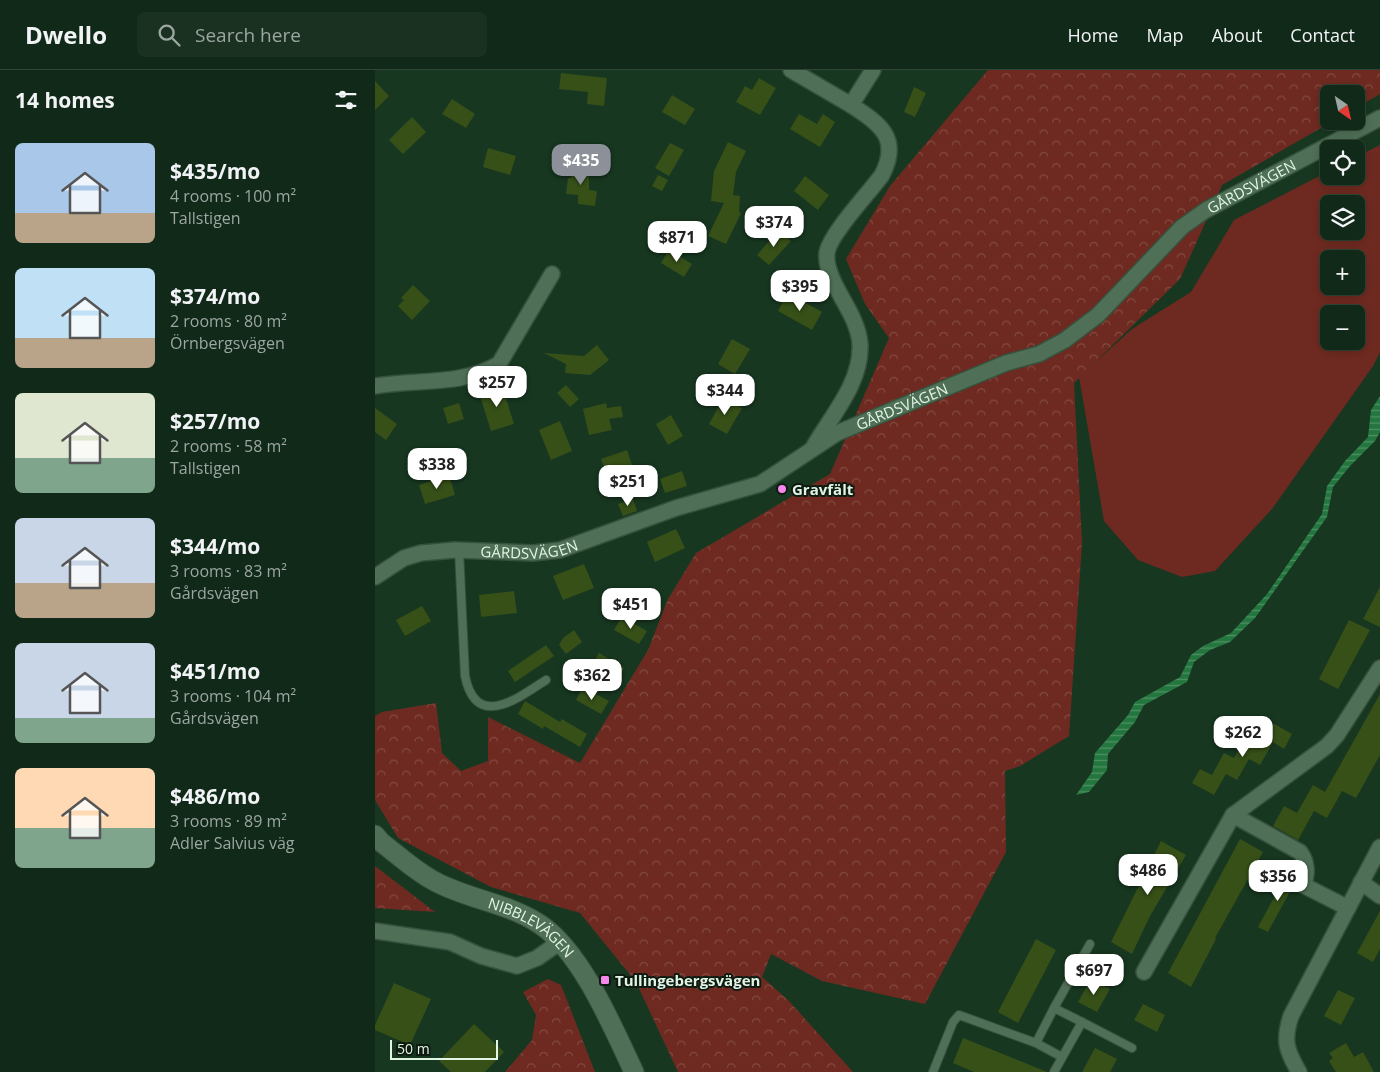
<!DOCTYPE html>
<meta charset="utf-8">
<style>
:root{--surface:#112918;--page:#1a3121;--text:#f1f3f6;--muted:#9ca6a2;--line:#304537;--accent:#8c9099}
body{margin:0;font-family:"Open Sans",sans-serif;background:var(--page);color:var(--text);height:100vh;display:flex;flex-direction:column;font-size:19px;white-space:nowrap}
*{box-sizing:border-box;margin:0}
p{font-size:16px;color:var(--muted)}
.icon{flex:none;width:28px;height:28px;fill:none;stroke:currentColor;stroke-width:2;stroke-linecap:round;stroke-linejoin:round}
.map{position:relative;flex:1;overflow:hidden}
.panel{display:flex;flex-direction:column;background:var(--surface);width:375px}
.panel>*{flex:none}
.needle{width:32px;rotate:146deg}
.buttons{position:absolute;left:945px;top:15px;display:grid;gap:10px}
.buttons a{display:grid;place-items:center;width:45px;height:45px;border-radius:8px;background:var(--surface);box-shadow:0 2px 8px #0003,0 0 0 1px var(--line);font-size:25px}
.scale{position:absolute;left:15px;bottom:12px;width:108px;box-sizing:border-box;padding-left:5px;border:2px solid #e2f4e5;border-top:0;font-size:14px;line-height:18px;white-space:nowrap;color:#e2f4e5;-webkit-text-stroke:4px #0d1b10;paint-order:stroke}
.price{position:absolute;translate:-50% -42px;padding:0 11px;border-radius:10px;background:#fff;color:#222;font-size:16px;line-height:32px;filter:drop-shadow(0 1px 2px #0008)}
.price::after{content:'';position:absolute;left:50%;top:30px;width:15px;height:11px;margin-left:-8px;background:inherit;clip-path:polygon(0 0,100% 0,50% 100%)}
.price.on{background:var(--accent);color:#fff}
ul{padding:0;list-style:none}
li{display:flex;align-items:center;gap:15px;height:125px;padding:0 15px}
li span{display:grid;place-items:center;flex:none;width:140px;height:100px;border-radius:8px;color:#555}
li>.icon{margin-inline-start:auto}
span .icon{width:60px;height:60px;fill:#fffc;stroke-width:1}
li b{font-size:21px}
h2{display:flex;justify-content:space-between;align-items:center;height:60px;padding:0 15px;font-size:21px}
header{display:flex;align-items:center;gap:30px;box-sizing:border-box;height:70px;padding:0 25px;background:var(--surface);border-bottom:1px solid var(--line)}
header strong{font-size:24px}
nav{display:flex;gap:28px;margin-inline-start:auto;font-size:18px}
.search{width:350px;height:45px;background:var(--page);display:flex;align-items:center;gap:12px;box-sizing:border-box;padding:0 18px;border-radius:8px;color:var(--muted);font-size:19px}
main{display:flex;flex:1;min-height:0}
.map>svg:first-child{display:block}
.forest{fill:url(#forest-crowns)}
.garden{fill:#6e2a20;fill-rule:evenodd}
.water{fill:url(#water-rules)}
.building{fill:#365018}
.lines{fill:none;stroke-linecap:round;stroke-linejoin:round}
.service-casing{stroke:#36513d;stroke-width:10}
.minor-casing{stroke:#36513d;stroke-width:18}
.tertiary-casing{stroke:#36513d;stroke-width:21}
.service{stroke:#4f7056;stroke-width:8}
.minor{stroke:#4f7056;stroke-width:15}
.tertiary{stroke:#4f7056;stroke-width:19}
.poi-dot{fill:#f688ed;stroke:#0d1b10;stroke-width:2}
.labels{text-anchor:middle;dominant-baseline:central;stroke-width:4;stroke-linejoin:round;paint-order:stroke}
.street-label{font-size:15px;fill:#e2f4e5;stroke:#0d1b10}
.poi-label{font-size:15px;font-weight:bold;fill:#e2f4e5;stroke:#0d1b10;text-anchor:start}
</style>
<header>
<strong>Dwello</strong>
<div class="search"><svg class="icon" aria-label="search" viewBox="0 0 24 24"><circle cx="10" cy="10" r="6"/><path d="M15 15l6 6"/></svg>Search here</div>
<nav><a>Home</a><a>Map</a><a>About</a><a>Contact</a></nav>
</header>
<main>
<section class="panel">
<h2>14 homes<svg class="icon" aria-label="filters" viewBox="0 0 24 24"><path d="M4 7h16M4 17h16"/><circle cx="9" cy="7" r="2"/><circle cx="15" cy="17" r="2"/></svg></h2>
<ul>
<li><span style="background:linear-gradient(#a9c7e8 70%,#b9a48a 0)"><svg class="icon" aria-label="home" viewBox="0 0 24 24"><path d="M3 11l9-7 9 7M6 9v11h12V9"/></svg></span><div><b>$435/mo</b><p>4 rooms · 100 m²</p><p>Tallstigen</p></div></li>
<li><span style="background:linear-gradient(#bfe0f5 70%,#b9a48a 0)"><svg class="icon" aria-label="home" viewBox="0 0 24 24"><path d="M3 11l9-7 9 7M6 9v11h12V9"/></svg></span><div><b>$374/mo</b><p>2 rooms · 80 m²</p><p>Örnbergsvägen</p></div></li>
<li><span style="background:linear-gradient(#dfe7d0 65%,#7fa58c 0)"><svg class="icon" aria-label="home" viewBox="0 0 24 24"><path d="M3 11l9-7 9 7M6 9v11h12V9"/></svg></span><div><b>$257/mo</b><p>2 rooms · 58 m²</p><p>Tallstigen</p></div></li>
<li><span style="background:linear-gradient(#c9d6e8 65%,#b9a48a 0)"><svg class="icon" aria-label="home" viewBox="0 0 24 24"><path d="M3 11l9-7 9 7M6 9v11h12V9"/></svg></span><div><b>$344/mo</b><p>3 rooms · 83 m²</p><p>Gårdsvägen</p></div></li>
<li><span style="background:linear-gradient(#c9d6e8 75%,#7fa58c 0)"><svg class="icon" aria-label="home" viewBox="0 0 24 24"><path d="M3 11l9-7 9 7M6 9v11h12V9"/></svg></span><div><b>$451/mo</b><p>3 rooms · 104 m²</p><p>Gårdsvägen</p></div></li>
<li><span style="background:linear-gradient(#ffd9b3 60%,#7fa58c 0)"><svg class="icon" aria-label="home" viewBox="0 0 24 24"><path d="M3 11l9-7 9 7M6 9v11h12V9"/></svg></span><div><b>$486/mo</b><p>3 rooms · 89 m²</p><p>Adler Salvius väg</p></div></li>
</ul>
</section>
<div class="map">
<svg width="1005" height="1002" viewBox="0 0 1005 1002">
<defs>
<pattern id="forest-crowns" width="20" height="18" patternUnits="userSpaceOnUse" patternTransform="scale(1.25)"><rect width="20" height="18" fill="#6e2a20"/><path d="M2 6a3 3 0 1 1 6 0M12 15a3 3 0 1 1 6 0" fill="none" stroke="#824a40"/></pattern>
<pattern id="water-rules" width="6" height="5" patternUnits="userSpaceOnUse" patternTransform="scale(1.25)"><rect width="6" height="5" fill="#24763f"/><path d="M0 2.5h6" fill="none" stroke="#4e9164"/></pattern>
</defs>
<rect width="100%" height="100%" fill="#173720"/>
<g class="forest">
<polygon points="613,0 1005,0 1005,24 981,38 981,24 954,24 954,51 958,51 847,115 805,209 699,313 707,473 694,666 645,696 630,701 631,782 550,934 447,911 396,884 387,907 413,930 478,1002 303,1002 261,912 205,843 116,817 23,768 0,730 0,646 7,642 61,633 67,683 86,701 113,691 113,647 205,693 273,580 293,529 321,483 455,404 514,268 490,234 471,189 515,116"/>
<polygon points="0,796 60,842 0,838"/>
<polygon points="173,909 186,915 220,1002 130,1002 157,970 161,945 148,922"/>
</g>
<path class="garden" d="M1005,75V282L998,296L897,439L840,501L807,507L763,490L729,451L704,307L757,259L816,222L859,150L954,101V106H981V87ZM954,134H981V161H954ZM954,189H981V216H954ZM954,244H981V271H954Z"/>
<polygon class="water" points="1005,326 1005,362 1000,371 975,396 958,417 952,447 880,548 855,572 835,580 819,592 812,612 769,635 760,652 733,684 732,700 714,722 701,725 717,702 720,683 753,645 760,632 805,607 816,585 828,576 856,563 892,524 947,444 952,416 970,391 993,367 996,340"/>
<g class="building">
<polygon points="186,3 232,8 229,36 212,34 213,22 184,19"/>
<polygon points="384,8 401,18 385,45 361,32 370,16 377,20"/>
<polygon points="0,11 14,26 0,40"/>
<polygon points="539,17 551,23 540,47 529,42"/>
<polygon points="297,25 320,39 310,55 287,42"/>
<polygon points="77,29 100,44 91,58 67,44"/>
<polygon points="424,44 442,54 448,44 460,52 445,77 415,59"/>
<polygon points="37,47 51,62 28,84 14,70"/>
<polygon points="353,72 371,81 361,102 358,125 365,126 364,142 366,143 351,174 333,166 349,133 336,131 339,101"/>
<polygon points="295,73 309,80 294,106 280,98"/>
<polygon points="113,78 141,86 135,105 108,97"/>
<polygon points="197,96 214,98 214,120 222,121 220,136 203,134 203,125 191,124 193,108 196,108"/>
<polygon points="283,105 293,110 287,121 277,116"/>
<polygon points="430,106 454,125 443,140 419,121"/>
<polygon points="404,160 416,171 394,195 382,185"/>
<polygon points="294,180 317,194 309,207 286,193"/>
<polygon points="38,215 55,231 37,250 23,236 29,230 26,228"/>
<polygon points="413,223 447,242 437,260 403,241"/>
<polygon points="357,269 375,279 360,304 343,294"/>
<polygon points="222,275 234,290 215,305 190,303 191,294 169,283 209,286"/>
<polygon points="191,315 204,329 195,337 182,323"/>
<polygon points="127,316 139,354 116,361 104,323"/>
<polygon points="349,327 367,338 352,364 334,354"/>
<polygon points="84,333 89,349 73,354 68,338"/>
<polygon points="231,333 232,338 246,336 248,347 234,349 237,360 214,365 208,339"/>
<polygon points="0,338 22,354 11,370 0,362"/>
<polygon points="296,345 308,366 293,375 281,354"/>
<polygon points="185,351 197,381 176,390 164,360"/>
<polygon points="252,380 259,401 234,410 226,389"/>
<polygon points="307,401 312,416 290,423 285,409"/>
<polygon points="74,405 80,425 50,434 44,415"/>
<polygon points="258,429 262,441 248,446 243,434"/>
<polygon points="301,459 310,478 280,492 272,472"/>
<polygon points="209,494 219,518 188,530 178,506"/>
<polygon points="1005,517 1005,557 988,549"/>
<polygon points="139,521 142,543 106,547 104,525"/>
<polygon points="47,536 56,551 30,566 21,550"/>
<polygon points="247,547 272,561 264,574 239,560"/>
<polygon points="974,550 995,560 963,619 944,609"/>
<polygon points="199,560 207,572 191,584 184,575 188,568"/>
<polygon points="171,575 179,586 140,612 133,601"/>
<polygon points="224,583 249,598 242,611 217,596"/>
<polygon points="208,617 234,631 226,644 201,630"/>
<polygon points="1005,624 1005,685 981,728 967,721 952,748 939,741 923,770 898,756 909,736 922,743 938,715 950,722"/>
<polygon points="150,631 185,652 187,649 212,664 205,677 169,656 168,659 143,644"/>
<polygon points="894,651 917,664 909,679 898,672 885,695 874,689 862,710 851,704 839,725 817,713 825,699 837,705 849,683 859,688 871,667 881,672"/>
<polygon points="865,769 888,782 840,868 841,869 816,917 793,903"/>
<polygon points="786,771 811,785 775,846 757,884 736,872"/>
<polygon points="913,802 921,806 919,814 893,862 883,857"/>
<polygon points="1005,841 1005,879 998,892 982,883"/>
<polygon points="661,869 681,880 643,953 623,942"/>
<polygon points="716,909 735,919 722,942 703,932"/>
<polygon points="19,913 56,929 35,975 0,960 0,955"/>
<polygon points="963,920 980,928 966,955 949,946"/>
<polygon points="768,934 790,945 782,962 759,950"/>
<polygon points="99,954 129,982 110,1002 76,1002 64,991"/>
<polygon points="588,968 618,980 672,1002 599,1002 578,993"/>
<polygon points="971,973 979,987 988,982 999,1002 961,1002 954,991 958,988 954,983"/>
<polygon points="720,978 742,989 735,1002 707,1002"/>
</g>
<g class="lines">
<g class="service-casing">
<g id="service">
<path d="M84,480L90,606C101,660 142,629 171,610"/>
<polyline points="679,938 661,973 687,987"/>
<polyline points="707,952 757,978"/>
<polyline points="558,1002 578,952 584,945 661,973"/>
<polyline points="679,1002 707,952 679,938 715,874"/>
</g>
</g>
<g class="minor-casing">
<g id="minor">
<polyline points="416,0 476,35"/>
<path d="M0,316C41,309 87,316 124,294L177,204"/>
<path d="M439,376C457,345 487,312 485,274C484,258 475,242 467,228C460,215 450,198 452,182C456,163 494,123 507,105C526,68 505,54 476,35L498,0"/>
<path id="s1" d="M0,507L29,488L46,483L80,480L158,483L185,480L301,438L385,414L462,363L631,293L664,284L690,270L723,245L807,157L831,140L1005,48"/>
<polyline points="986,812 1005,826"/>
<path d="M973,838L928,815C933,804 932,791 925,782L858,745L952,676L962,665L1005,598"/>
<polyline points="0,861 75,872 106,886 142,896 162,888 185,872"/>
<polyline points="769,902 858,745"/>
<path d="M924,1002C911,980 908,970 916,946L1005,777"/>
</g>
</g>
<g class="tertiary-casing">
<g id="tertiary">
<path id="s2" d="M0,765L6,772C23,785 41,802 61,812C95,830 134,833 166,855C207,883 238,958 259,1002"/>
</g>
</g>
<use href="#service" class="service"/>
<use href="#minor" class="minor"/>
<use href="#tertiary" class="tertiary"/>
</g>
<g class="poi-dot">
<circle cx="407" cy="419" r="5"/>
<rect x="225" y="905" width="10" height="10" rx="2.5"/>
</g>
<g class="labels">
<g class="street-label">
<text stroke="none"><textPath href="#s1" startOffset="985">GÅRDSVÄGEN</textPath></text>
<text stroke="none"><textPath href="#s1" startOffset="565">GÅRDSVÄGEN</textPath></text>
<text stroke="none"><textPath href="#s1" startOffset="161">GÅRDSVÄGEN</textPath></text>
<text stroke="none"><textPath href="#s2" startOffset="184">NIBBLEVÄGEN</textPath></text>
</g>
<g class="poi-label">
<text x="417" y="419">Gravfält</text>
<text x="240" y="910">Tullingebergsvägen</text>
</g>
</g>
</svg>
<div class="buttons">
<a><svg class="needle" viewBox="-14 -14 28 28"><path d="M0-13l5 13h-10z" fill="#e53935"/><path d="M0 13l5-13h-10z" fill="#9ca6a2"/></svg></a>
<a><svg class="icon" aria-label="locate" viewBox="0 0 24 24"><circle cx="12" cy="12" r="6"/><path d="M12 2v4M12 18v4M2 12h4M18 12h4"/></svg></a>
<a><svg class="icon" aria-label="layers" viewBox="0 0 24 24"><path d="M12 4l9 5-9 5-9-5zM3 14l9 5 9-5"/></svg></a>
<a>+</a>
<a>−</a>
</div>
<div class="scale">50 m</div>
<b class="price on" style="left:206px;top:116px">$435</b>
<b class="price" style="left:399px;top:178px">$374</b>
<b class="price" style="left:302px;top:193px">$871</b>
<b class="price" style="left:425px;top:242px">$395</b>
<b class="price" style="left:122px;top:338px">$257</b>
<b class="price" style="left:350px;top:346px">$344</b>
<b class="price" style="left:62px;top:420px">$338</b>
<b class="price" style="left:253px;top:437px">$251</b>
<b class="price" style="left:256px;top:560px">$451</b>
<b class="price" style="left:217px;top:631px">$362</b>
<b class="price" style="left:868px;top:688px">$262</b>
<b class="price" style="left:773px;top:826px">$486</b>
<b class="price" style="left:903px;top:832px">$356</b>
<b class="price" style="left:719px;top:926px">$697</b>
</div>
</main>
